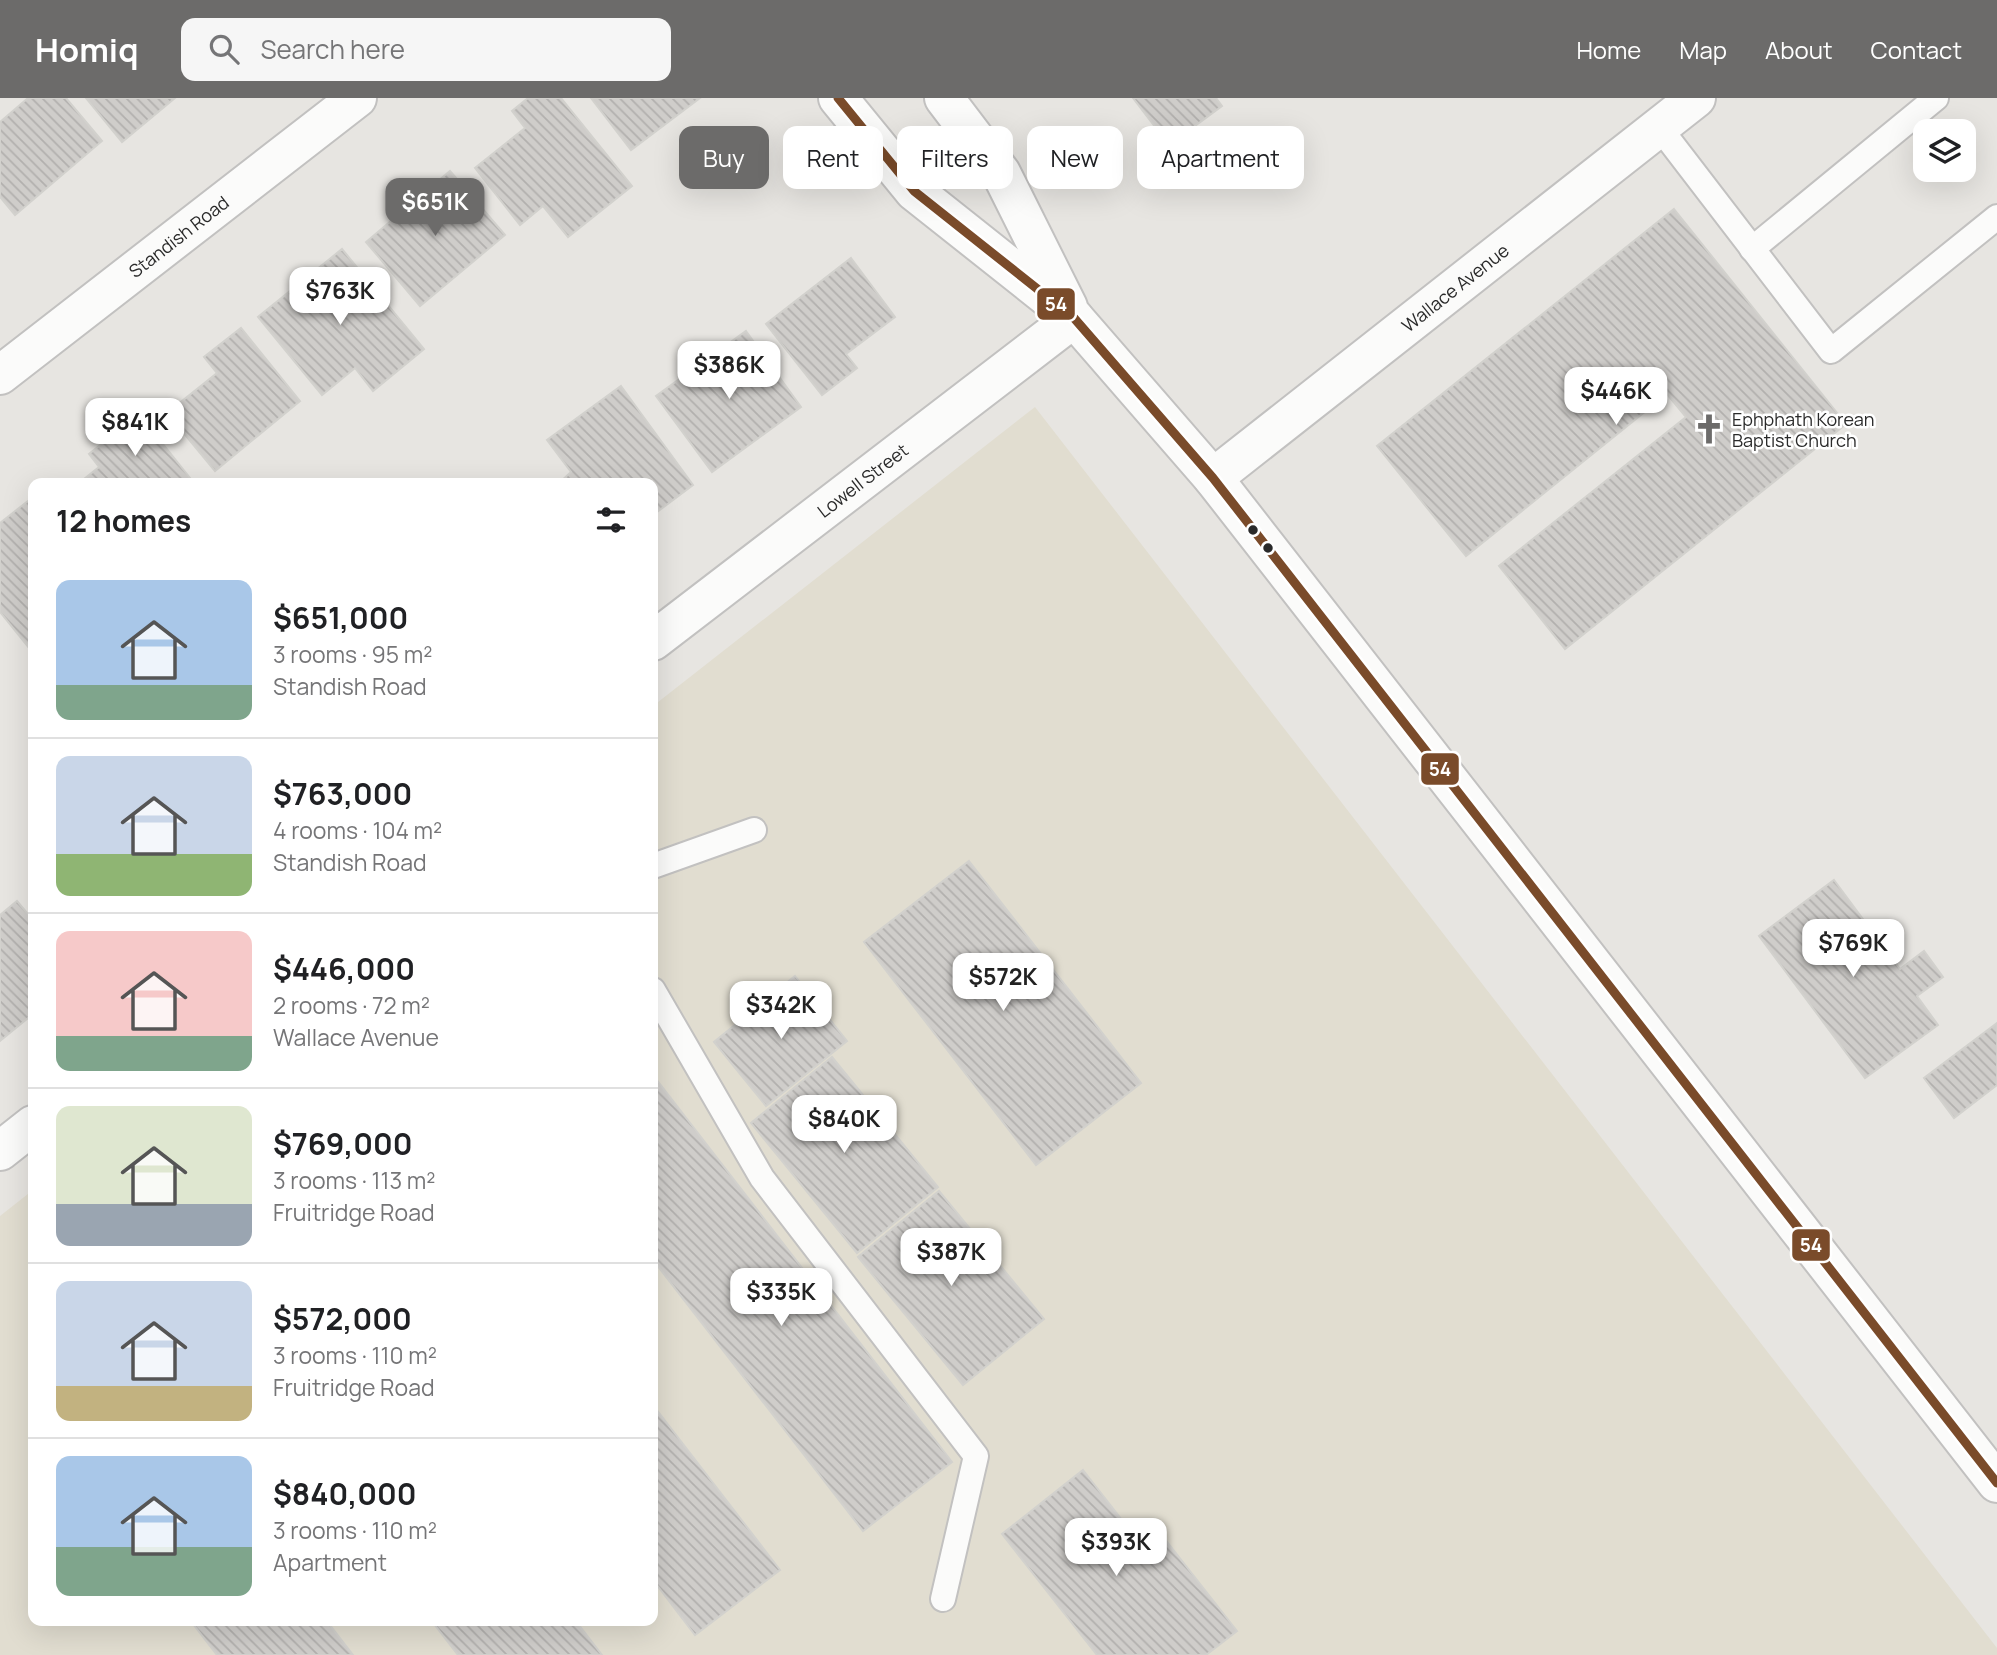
<!DOCTYPE html>
<meta charset="utf-8">
<style>
:root{--surface:#fff;--page:#f6f6f6;--text:#202124;--muted:#757577;--line:#e0e0e0;--accent:#6c6b6a}
body{margin:0;font-family:Manrope,sans-serif;background:var(--page);color:var(--text);height:100vh;display:flex;flex-direction:column;font-size:26px;white-space:nowrap}
*{box-sizing:border-box;margin:0}
p{font-size:23px;color:var(--muted)}
.icon{flex:none;width:38px;height:38px;fill:none;stroke:currentColor;stroke-width:2;stroke-linecap:round;stroke-linejoin:round}
.map{position:relative;flex:1;overflow:hidden}
.details{position:absolute;left:28px;top:380px;width:630px;height:1148px;display:flex;flex-direction:column;background:var(--surface);border-radius:14px;box-shadow:0 7px 28px #0002}
.details>*{flex:none}
.hud{position:absolute;left:679px;top:28px;width:665px;height:63px;display:flex;gap:14px}
.controls{position:absolute;left:1913px;top:21px;display:grid;gap:14px}
.controls a{display:grid;place-items:center;width:63px;height:63px;border-radius:14px;background:var(--surface);box-shadow:0 7px 28px #0002;font-size:35px}
.price{position:absolute;translate:-50% -60px;padding:0 16px;border-radius:14px;background:#fff;color:#222;font-size:23px;line-height:46px;filter:drop-shadow(0 2px 4px #0008)}
.price::after{content:'';position:absolute;left:50%;top:42px;width:21px;height:16px;margin-left:-10px;background:inherit;clip-path:polygon(0 0,100% 0,50% 100%)}
.price.current{background:var(--accent);color:#fff}
ul{padding:0;list-style:none}
li{display:flex;align-items:center;gap:21px;height:175px;padding:0 28px}
li+li{border-top:2px solid var(--line)}
li span{display:grid;place-items:center;flex:none;width:196px;height:140px;border-radius:14px;color:#555}
li>.icon{margin-inline-start:auto}
span .icon{width:84px;height:84px;fill:#fffc;stroke-width:1}
li b{font-size:30px}
h2{display:flex;justify-content:space-between;align-items:center;height:84px;padding:0 28px;font-size:30px}
.chip{padding:0 24px;border-radius:14px;background:var(--surface);box-shadow:0 7px 28px #0002;font-size:24px;line-height:63px}
.chip.current{background:var(--accent);color:#fff}
header{display:flex;align-items:center;gap:42px;box-sizing:border-box;height:98px;padding:0 35px;background:var(--accent);color:#fff}
header strong{font-size:33px}
nav{display:flex;gap:38px;margin-inline-start:auto;font-size:24px}
.search{width:490px;height:63px;background:var(--page);display:flex;align-items:center;gap:18px;box-sizing:border-box;padding:0 24px;border-radius:14px;color:var(--muted);font-size:26px}
.map>svg:first-child{display:block}
.education{fill:#e1ddd0}
.building{fill:url(#building-back-hatch);stroke:#d2d1cd;stroke-width:2}
.lines{fill:none;stroke-linecap:round;stroke-linejoin:round}
.service-casing{stroke:#c2c1c0;stroke-width:28}
.minor-casing{stroke:#c2c1c0;stroke-width:42}
.secondary-casing{stroke:#c2c1c0;stroke-width:42}
.service{stroke:#fbfbfa;stroke-width:24}
.minor{stroke:#fbfbfa;stroke-width:38}
.secondary{stroke:#fbfbfa;stroke-width:38}
.bus-1-casing{stroke:#fff;stroke-width:14}
.bus-1{stroke:#7a4b2a;stroke-width:9}
.bus-dot{fill:#2a2a2a;stroke:#fff;stroke-width:2.5}
.labels{text-anchor:middle;dominant-baseline:central;stroke-width:5;stroke-linejoin:round;paint-order:stroke}
.street-label{font-size:18px;fill:#2a2a2a;stroke:#fff}
.poi-label{font-size:18px;fill:#2a2a2a;stroke:#fff;text-anchor:start}
.line-badge{stroke:#fff;stroke-width:2.5}
.badge-label{font-size:19px;text-anchor:middle;font-weight:bold;fill:#fff}
</style>
<header>
<strong>Homiq</strong>
<div class="search"><svg class="icon" aria-label="search" viewBox="0 0 24 24"><circle cx="10" cy="10" r="6"/><path d="M15 15l6 6"/></svg>Search here</div>
<nav><a>Home</a><a>Map</a><a>About</a><a>Contact</a></nav>
</header>
<div class="map">
<svg width="1997" height="1557" viewBox="0 0 1997 1557">
<defs>
<pattern id="building-back-hatch" width="6" height="6" patternUnits="userSpaceOnUse" patternTransform="scale(1.75)"><rect width="6" height="6" fill="#cfcdca"/><path d="M-1 5l2 2M0 0l6 6M5-1l2 2" fill="none" stroke="#b2b0ae"/></pattern>
</defs>
<rect width="100%" height="100%" fill="#e7e5e1"/>
<polygon class="education" points="1035,309 1997,1550 1997,1557 0,1557 0,1118 33,1092 33,1522 653,1522 653,608"/>
<g class="building">
<polygon points="28,0 66,0 102,43 15,117 0,99 0,24"/>
<polygon points="86,0 175,0 122,44"/>
<polygon points="528,0 561,0 632,88 568,139 543,108 520,127 475,70 525,30 512,13"/>
<polygon points="591,0 700,0 631,52"/>
<polygon points="1133,0 1216,0 1222,8 1169,47"/>
<polygon points="450,73 505,137 420,208 366,144"/>
<polygon points="1674,111 1846,326 1565,551 1499,468 1686,319 1667,296 1466,458 1377,348"/>
<polygon points="342,151 424,251 373,293 355,270 322,297 258,219"/>
<polygon points="851,160 895,219 846,256 857,270 822,297 766,226"/>
<polygon points="241,230 300,303 215,373 167,315 217,275 204,259"/>
<polygon points="746,233 801,309 712,374 656,298"/>
<polygon points="621,288 693,387 653,417 653,385 559,385 571,374 547,342"/>
<polygon points="139,316 194,385 79,385 99,369 89,356"/>
<polygon points="33,399 33,555 0,514 0,425"/>
<polygon points="969,763 1141,985 1036,1067 864,844"/>
<polygon points="1834,782 1900,871 1924,853 1943,879 1917,898 1938,927 1865,980 1759,838"/>
<polygon points="17,803 33,822 33,916 0,943 0,817"/>
<polygon points="795,878 847,943 766,1008 714,944"/>
<polygon points="1997,925 1997,987 1954,1020 1924,980"/>
<polygon points="832,959 938,1089 857,1155 751,1025"/>
<polygon points="653,977 952,1364 863,1433 653,1162"/>
<polygon points="939,1093 1044,1221 963,1287 858,1159"/>
<polygon points="653,1307 780,1472 695,1537 653,1482"/>
<polygon points="1083,1372 1136,1440 1153,1426 1237,1533 1206,1557 1097,1557 1002,1436"/>
<polygon points="190,1522 326,1522 353,1557 217,1557"/>
<polygon points="431,1522 575,1522 602,1557 458,1557"/>
</g>
<g class="lines">
<g class="service-casing">
<g id="service">
<polyline points="1659,29 1831,253 1997,119"/>
<polyline points="1752,151 1936,0"/>
<polyline points="653,768 754,732"/>
<polyline points="653,892 762,1080 976,1358 943,1501"/>
</g>
</g>
<g class="minor-casing">
<g id="minor">
<path id="s1" d="M0,277L357,0"/>
<path id="s2" d="M1213,380L1696,0"/>
<path id="s3" d="M653,543L1074,220"/>
<polyline points="0,1053 33,1027"/>
</g>
</g>
<g class="secondary-casing">
<g id="secondary">
<polyline points="838,0 914,93 1074,220 1213,380 1997,1385"/>
<polyline points="944,0 1001,75 1068,209"/>
</g>
</g>
<use href="#service" class="service"/>
<use href="#minor" class="minor"/>
<use href="#secondary" class="secondary"/>
<g class="bus-1-casing">
<polyline id="bus-1" points="838,0 914,93 1074,220 1213,380 1997,1385"/>
</g>
<use href="#bus-1" class="bus-1"/>
</g>
<defs>
<g id="church-bare" transform="scale(2.415)"><path d="M-1.2-6h2.4v3.5h3.3v2.4h-3.3V6h-2.4V-.1h-3.3v-2.4h3.3Z" fill="#6c6b6a" stroke="#fff" stroke-width="2.5" paint-order="stroke"/></g>
</defs>
<g fill-rule="evenodd">
<use href="#church-bare" x="1709" y="331"/>
</g>
<g class="bus-dot">
<circle cx="1253" cy="432" r="6"/>
<circle cx="1268" cy="450" r="6"/>
</g>
<g class="labels">
<g class="street-label">
<text stroke="none"><textPath href="#s1" startOffset="226">Standish Road</textPath></text>
<text stroke="none"><textPath href="#s2" startOffset="308">Wallace Avenue</textPath></text>
<text stroke="none"><textPath href="#s3" startOffset="264">Lowell Street</textPath></text>
</g>
<g class="poi-label">
<text x="1732" y="321">Ephphath Korean<tspan x="1732" dy="21">Baptist Church</tspan></text>
</g>
</g>
<g class="line-badge">
<rect x="1036" y="189" width="40" height="34" rx="7" fill="#7a4b2a"/>
<rect x="1420" y="654" width="40" height="34" rx="7" fill="#7a4b2a"/>
<rect x="1791" y="1130" width="40" height="34" rx="7" fill="#7a4b2a"/>
</g>
<g class="badge-label">
<text x="1056" y="213">54</text>
<text x="1440" y="678">54</text>
<text x="1811" y="1154">54</text>
</g>
</svg>
<div class="controls">
<a><svg class="icon" aria-label="layers" viewBox="0 0 24 24"><path d="M12 4l9 5-9 5-9-5zM3 14l9 5 9-5"/></svg></a>
</div>
<b class="price current" style="left:435px;top:140px">$651K</b>
<b class="price" style="left:340px;top:229px">$763K</b>
<b class="price" style="left:729px;top:303px">$386K</b>
<b class="price" style="left:1616px;top:329px">$446K</b>
<b class="price" style="left:135px;top:360px">$841K</b>
<b class="price" style="left:1853px;top:881px">$769K</b>
<b class="price" style="left:1003px;top:915px">$572K</b>
<b class="price" style="left:781px;top:943px">$342K</b>
<b class="price" style="left:844px;top:1057px">$840K</b>
<b class="price" style="left:951px;top:1190px">$387K</b>
<b class="price" style="left:781px;top:1230px">$335K</b>
<b class="price" style="left:1116px;top:1480px">$393K</b>
<div class="hud">
<a class="chip current">Buy</a>
<a class="chip">Rent</a>
<a class="chip">Filters</a>
<a class="chip">New</a>
<a class="chip">Apartment</a>
</div>
<section class="details">
<h2>12 homes<svg class="icon" aria-label="filters" viewBox="0 0 24 24"><path d="M4 7h16M4 17h16"/><circle cx="9" cy="7" r="2"/><circle cx="15" cy="17" r="2"/></svg></h2>
<ul>
<li><span style="background:linear-gradient(#a9c7e8 75%,#7fa58c 0)"><svg class="icon" aria-label="home" viewBox="0 0 24 24"><path d="M3 11l9-7 9 7M6 9v11h12V9"/></svg></span><div><b>$651,000</b><p>3 rooms · 95 m²</p><p>Standish Road</p></div></li>
<li><span style="background:linear-gradient(#c9d6e8 70%,#8fb573 0)"><svg class="icon" aria-label="home" viewBox="0 0 24 24"><path d="M3 11l9-7 9 7M6 9v11h12V9"/></svg></span><div><b>$763,000</b><p>4 rooms · 104 m²</p><p>Standish Road</p></div></li>
<li><span style="background:linear-gradient(#f6c9c9 75%,#7fa58c 0)"><svg class="icon" aria-label="home" viewBox="0 0 24 24"><path d="M3 11l9-7 9 7M6 9v11h12V9"/></svg></span><div><b>$446,000</b><p>2 rooms · 72 m²</p><p>Wallace Avenue</p></div></li>
<li><span style="background:linear-gradient(#dfe7d0 70%,#9aa5b1 0)"><svg class="icon" aria-label="home" viewBox="0 0 24 24"><path d="M3 11l9-7 9 7M6 9v11h12V9"/></svg></span><div><b>$769,000</b><p>3 rooms · 113 m²</p><p>Fruitridge Road</p></div></li>
<li><span style="background:linear-gradient(#c9d6e8 75%,#c2b280 0)"><svg class="icon" aria-label="home" viewBox="0 0 24 24"><path d="M3 11l9-7 9 7M6 9v11h12V9"/></svg></span><div><b>$572,000</b><p>3 rooms · 110 m²</p><p>Fruitridge Road</p></div></li>
<li><span style="background:linear-gradient(#a9c7e8 65%,#7fa58c 0)"><svg class="icon" aria-label="home" viewBox="0 0 24 24"><path d="M3 11l9-7 9 7M6 9v11h12V9"/></svg></span><div><b>$840,000</b><p>3 rooms · 110 m²</p><p>Apartment</p></div></li>
</ul>
</section>
</div>
